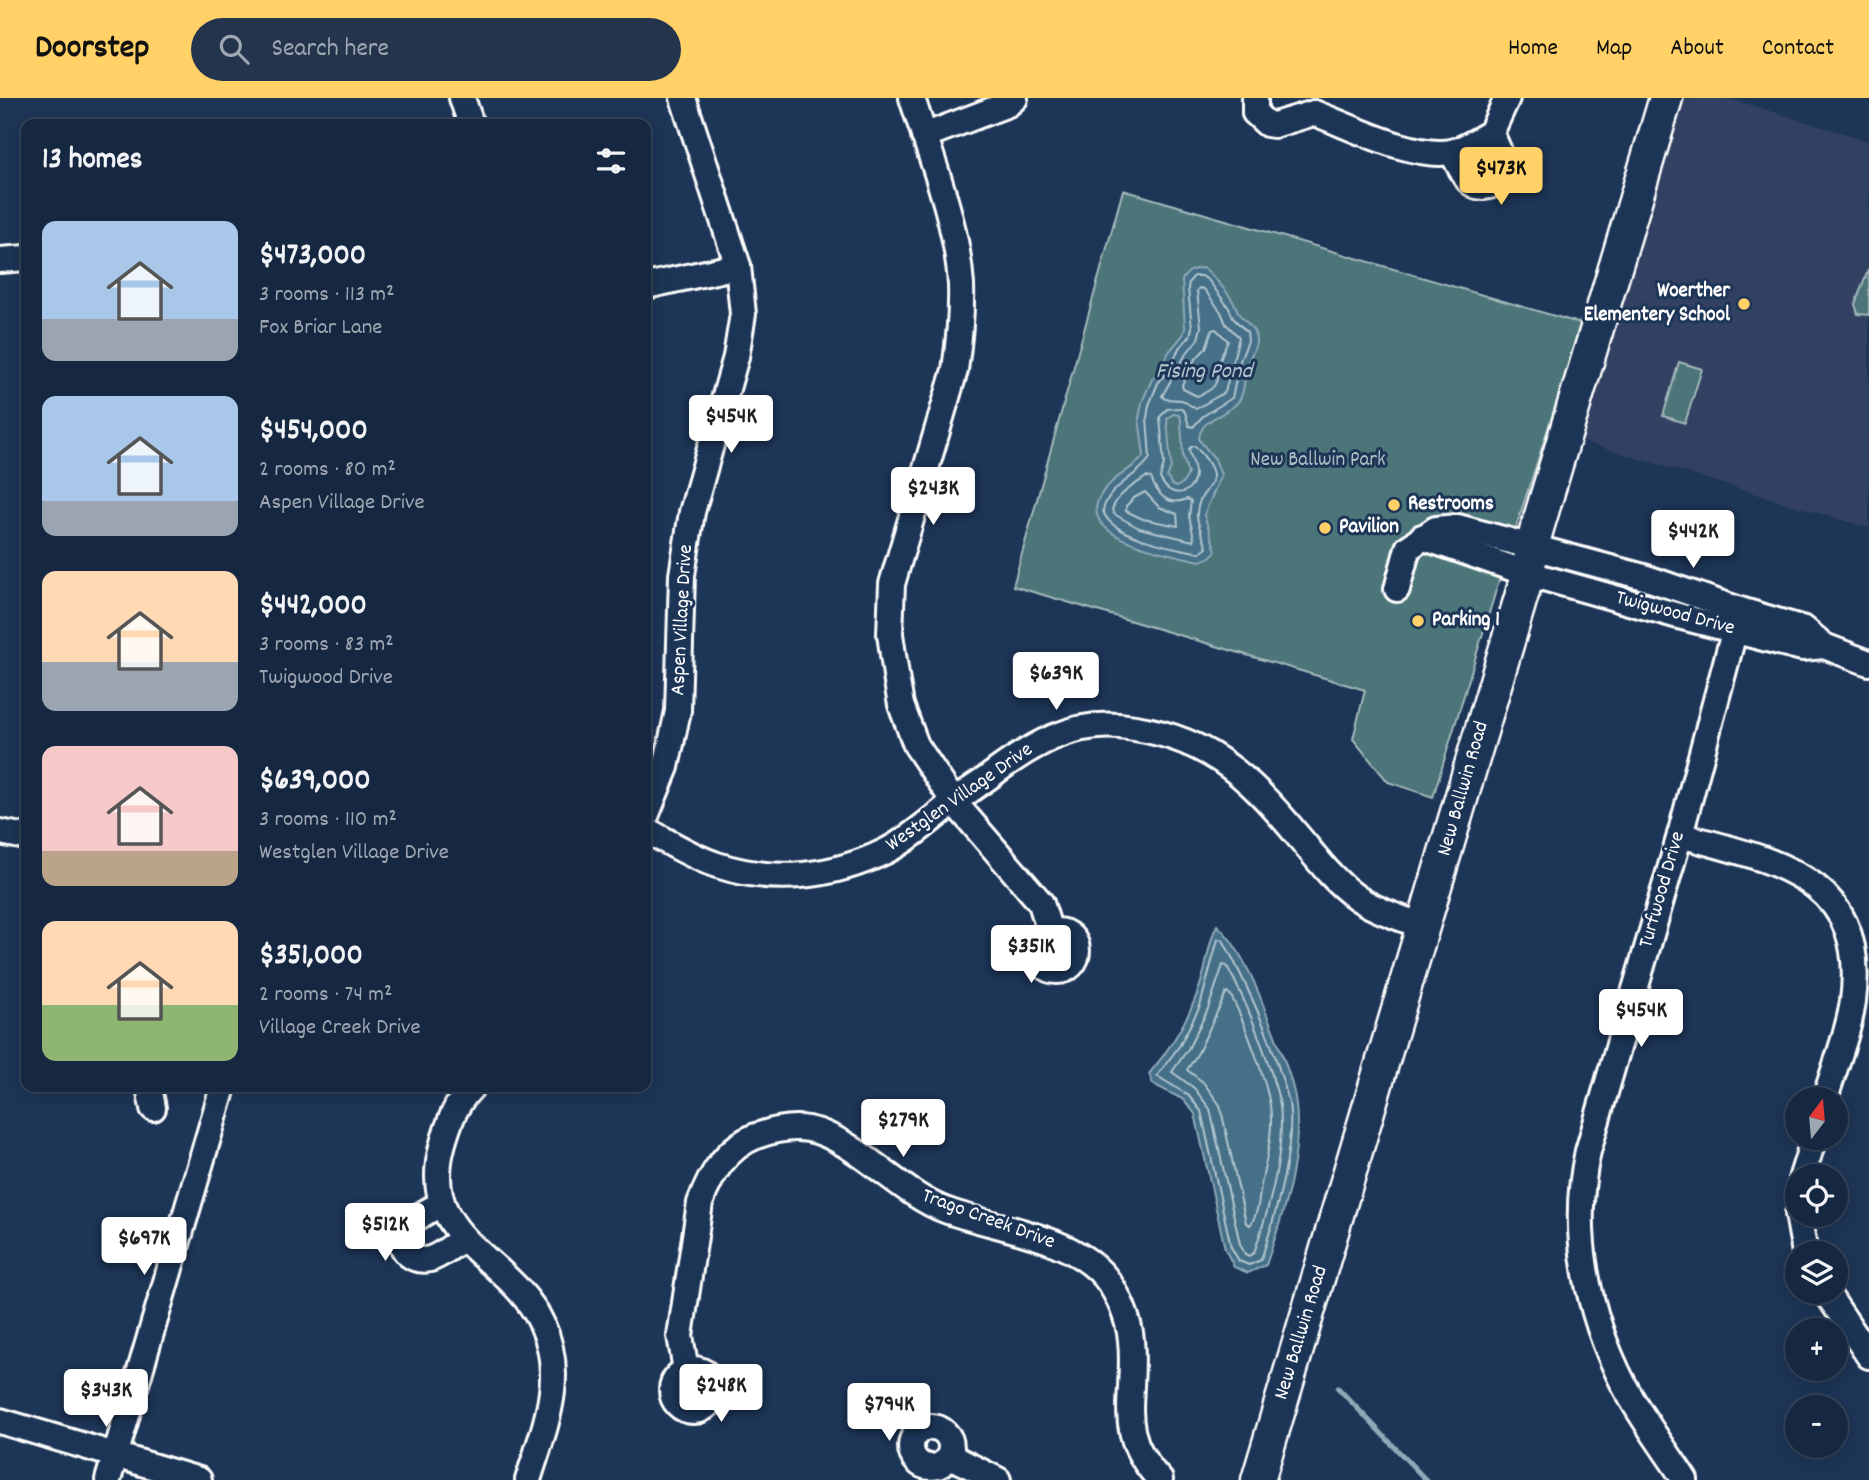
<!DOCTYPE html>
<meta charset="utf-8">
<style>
:root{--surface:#162841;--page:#23344c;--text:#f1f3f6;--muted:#9ea6b1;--line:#35445a;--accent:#ffd166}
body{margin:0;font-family:Dekko,sans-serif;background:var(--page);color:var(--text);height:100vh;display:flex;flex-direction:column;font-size:26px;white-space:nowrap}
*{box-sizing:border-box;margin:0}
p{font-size:23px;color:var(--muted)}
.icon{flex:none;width:38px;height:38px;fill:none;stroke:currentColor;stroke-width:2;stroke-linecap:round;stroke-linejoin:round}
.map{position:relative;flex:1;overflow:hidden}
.sheet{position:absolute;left:21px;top:21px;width:630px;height:973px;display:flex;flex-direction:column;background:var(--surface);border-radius:14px;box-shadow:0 4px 18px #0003,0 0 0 2px var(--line)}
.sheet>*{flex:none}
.needle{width:46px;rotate:16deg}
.controls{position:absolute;left:1785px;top:989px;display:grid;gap:14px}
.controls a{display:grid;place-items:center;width:63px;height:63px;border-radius:50%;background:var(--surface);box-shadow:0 4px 18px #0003,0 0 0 2px var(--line);font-size:35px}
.price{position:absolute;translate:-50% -60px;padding:0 16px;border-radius:7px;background:#fff;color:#222;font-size:23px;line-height:46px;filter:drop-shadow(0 2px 4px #0008)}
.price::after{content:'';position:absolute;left:50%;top:42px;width:21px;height:16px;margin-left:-10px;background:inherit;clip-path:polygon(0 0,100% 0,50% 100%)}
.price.active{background:var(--accent);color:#111}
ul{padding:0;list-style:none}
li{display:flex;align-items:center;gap:21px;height:175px;padding:0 21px}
li span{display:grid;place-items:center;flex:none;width:196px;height:140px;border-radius:14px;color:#555}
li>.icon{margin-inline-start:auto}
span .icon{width:84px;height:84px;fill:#fffc;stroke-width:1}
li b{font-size:30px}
h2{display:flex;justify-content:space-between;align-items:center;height:84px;padding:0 21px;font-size:30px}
header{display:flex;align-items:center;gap:42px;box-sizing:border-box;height:98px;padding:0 35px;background:var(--accent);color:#111}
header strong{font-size:33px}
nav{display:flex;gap:38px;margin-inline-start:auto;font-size:24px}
.search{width:490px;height:63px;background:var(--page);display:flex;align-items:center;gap:18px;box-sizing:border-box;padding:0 24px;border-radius:38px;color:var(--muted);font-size:26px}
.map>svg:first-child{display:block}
.built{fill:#324162}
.green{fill:#4c7479;stroke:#a6babc;stroke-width:2}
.water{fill:#447088;stroke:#8fa9b8;stroke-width:2;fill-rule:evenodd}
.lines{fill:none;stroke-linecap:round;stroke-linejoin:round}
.shore{stroke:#b4c6cf;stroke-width:2}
.stream{stroke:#8fa9b8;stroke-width:5}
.minor-casing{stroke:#fff;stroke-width:30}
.major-casing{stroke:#fff;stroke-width:37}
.minor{stroke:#1d3557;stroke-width:24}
.major{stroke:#1d3557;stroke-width:32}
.poi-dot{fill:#ffd166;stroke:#1d3557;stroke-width:2.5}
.labels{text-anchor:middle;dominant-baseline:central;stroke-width:6;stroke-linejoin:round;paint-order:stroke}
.poi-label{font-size:21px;font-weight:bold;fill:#fff;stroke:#1d3557;text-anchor:start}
.park-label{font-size:21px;fill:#aec0c3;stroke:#1d3557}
.street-label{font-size:21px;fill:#fff;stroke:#1d3557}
.water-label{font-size:23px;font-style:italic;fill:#b4c6cf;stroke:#1d3557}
</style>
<header>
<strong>Doorstep</strong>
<div class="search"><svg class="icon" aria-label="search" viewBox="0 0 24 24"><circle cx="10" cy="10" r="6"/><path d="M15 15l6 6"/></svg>Search here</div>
<nav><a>Home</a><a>Map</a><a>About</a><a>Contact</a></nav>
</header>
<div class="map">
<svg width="1869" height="1382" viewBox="0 0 1869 1382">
<rect width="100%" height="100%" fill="#1d3557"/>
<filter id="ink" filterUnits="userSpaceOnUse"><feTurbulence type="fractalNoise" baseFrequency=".0143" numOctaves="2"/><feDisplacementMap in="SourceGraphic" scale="14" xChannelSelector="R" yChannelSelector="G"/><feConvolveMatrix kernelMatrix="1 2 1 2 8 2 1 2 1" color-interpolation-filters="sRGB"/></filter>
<g filter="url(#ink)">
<polygon class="built" points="1680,0 1728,0 1869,43 1869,430 1580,343"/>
<g class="green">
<polygon points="1123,92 1582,226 1504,466 1433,699 1388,684 1353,641 1365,592 1013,488"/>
<polygon points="1869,170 1869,217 1858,216 1855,206"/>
<polygon points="1679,264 1702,271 1685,325 1663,318"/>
</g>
<g class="water">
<path d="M1204,170C1212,176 1231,198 1235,207C1238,213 1236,212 1240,217C1247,226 1257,231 1256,244C1255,253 1248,261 1246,270C1244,281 1245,298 1236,306C1223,319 1200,320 1199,342L1215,361L1221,377L1204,417L1216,453L1209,460L1200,463C1173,456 1076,442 1100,398C1110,380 1131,373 1144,358L1139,320L1142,304L1152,281L1163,269L1168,255L1183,237L1185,230L1182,182C1188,172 1193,171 1204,170ZM1173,316L1179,317L1181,322L1183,359L1188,376L1183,385L1176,389L1172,387L1167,379L1171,369L1167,321Z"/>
<path d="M1217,827C1237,844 1255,884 1264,909C1274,936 1293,979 1296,1006C1302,1060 1283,1117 1266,1167L1248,1175L1234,1169L1225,1151L1195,1016L1184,1002L1153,986L1149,976C1174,946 1194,913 1204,874C1208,857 1209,843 1217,827Z"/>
</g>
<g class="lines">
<g class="shore">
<path d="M1194,178H1202L1209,183L1229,210L1233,220L1247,234L1248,243L1240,263L1232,300L1203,318L1193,329L1189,328L1185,314L1180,310L1167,311L1160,319L1164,366L1160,380C1171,404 1195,396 1195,375C1195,367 1190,359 1189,351L1192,348H1195C1235,391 1196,384 1197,418C1198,429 1204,440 1207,450L1200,455C1177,450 1108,439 1103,412C1109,387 1137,380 1150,360L1147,320L1149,307L1158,285L1169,272L1179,250L1190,238L1192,230L1188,190L1189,184Z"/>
<polygon points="1199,190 1204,191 1221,214 1226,226 1239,239 1225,294 1196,311 1182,302 1165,301 1162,298 1186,256 1198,241 1201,229 1197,193"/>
<path d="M1216,231L1228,243C1226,248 1223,253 1221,259C1215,280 1223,289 1197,298L1183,291L1182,287L1194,263L1206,250L1212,232Z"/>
<path d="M1146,379L1151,380C1157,397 1169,409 1187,401L1191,403L1189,418L1194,440L1193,443L1139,430L1114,416L1112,412C1117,396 1133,388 1146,379Z"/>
<polygon points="1145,394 1159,409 1177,416 1178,428 1143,421 1126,413 1126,408 1134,400"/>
<path d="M1218,841L1223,842C1246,885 1266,927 1280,974C1283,984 1287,995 1289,1005C1296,1049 1275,1119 1261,1162L1249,1167L1239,1163L1231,1149L1201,1013L1188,997L1157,978L1180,947L1200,908Z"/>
<path d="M1223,867L1227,868C1246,903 1260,939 1272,977C1274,987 1279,998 1280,1008C1285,1055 1269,1111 1254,1155L1249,1158L1245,1156L1240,1146L1210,1011L1194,990L1172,974L1188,951L1208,911Z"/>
<path d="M1226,895L1230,896C1244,922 1265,979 1270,1007C1274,1033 1266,1062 1261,1087C1259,1100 1258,1118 1250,1127L1246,1125L1220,1007L1203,984L1187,972L1198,955Z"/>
</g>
<polyline class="stream" points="1338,1290 1426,1382"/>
<g class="minor-casing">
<g id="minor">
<polyline points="462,0 471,26"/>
<path d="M912,0C931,60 957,123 961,187C962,215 959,244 955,272L892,486L890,536L897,584L901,607L916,647L954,704L1041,805L1050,834"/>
<polyline points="1255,0 1255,15 1267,26 1274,27 1314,15"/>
<path d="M1314,15C1350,28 1413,61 1451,54C1465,51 1479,41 1491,35L1507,0"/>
<polyline points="924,38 1008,6 1015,0"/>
<path d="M1452,54C1457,63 1462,75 1469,83C1482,96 1506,86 1503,67C1502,57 1495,45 1491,35"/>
<polyline points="0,162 26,160"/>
<polyline points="646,188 738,168"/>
<polyline points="1422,439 1526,475 1682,519 1802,550 1824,548"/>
<polyline points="1397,491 1408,450 1436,431 1458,429 1644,479 1740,512 1804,531 1824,548 1869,565"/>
<polyline points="646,718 666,669 678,613 682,477 692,414 736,259 743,216 738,168 683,0"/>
<path d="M646,732C669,744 692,759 717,767C774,786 833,779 886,753C910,741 930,722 951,706C966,694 983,684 998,672C1034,646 1072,624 1119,628C1203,636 1246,675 1298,738C1316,759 1332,782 1356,799C1376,813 1400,819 1423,829"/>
<polyline points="0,734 26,739"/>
<path d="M1680,737C1774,763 1869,778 1853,903C1849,934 1834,970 1825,1001"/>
<circle cx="1057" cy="853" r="20"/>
<polyline points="149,989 153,1010"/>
<path d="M472,989C456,1005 449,1024 443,1045C415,1143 509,1155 542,1226C567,1280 544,1330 528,1382"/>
<polyline points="1802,1078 1814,1040"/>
<path d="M440,1106C429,1113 416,1118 408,1128C392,1145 409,1166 430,1161C441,1158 453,1147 463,1141"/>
<polyline points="1798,1116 1805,1155"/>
<polyline points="1826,1194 1869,1258"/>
<circle cx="693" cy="1292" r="21"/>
<path d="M686,1272L680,1238L700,1105C711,1076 726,1050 756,1038C773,1032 790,1028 808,1031C853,1039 899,1095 945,1112C994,1130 1070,1137 1105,1179C1118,1195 1129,1221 1131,1242C1137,1299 1113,1333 1160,1382"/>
<polyline points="0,1323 199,1382"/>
<circle cx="931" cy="1349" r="20"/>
<polyline points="950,1358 998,1382"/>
<polyline points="108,1382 223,989"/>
<path d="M1685,1382C1665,1351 1641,1320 1624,1287C1587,1215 1570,1132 1588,1053L1680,737L1740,512"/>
</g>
</g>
<g class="major-casing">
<polyline id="major" points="1258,1382 1525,486 1536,434 1666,0"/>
</g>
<use href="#minor" class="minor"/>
<use href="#major" class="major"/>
</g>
</g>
<g class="poi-dot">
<circle cx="1744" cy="206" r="7"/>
<circle cx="1394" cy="407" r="7"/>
<circle cx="1325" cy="430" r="7"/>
<circle cx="1418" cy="523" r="7"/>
</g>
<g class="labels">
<g class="poi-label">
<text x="1730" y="194" text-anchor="end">Woerther<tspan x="1730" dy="24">Elementery School</tspan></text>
<text x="1408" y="407">Restrooms</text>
<text x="1339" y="430">Pavilion</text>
<text x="1432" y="523">Parking 1</text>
</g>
<g class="park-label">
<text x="1318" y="363">New Ballwin Park</text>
</g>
<g class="street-label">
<text transform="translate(1675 516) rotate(15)">Twigwood Drive</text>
<text transform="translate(683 522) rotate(-87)">Aspen Village Drive</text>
<text transform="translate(1464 691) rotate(-74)">New Ballwin Road</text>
<text transform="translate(960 700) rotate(-35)">Westglen Village Drive</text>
<text transform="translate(1663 792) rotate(-74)">Turfwood Drive</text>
<text transform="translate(988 1122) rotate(20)">Trago Creek Drive</text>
<text transform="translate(1302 1235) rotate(-73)">New Ballwin Road</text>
</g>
<g class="water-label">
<text x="1204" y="274">Fising Pond</text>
</g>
</g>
</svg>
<div class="controls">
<a><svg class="needle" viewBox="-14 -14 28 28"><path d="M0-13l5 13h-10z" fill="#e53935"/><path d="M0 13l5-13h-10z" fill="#9ea6b1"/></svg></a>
<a><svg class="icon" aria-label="locate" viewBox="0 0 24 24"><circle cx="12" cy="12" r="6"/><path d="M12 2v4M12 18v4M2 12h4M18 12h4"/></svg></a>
<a><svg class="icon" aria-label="layers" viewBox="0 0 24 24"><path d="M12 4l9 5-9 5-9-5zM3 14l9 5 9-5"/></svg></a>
<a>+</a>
<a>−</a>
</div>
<b class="price active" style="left:1501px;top:109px">$473K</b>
<b class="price" style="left:731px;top:357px">$454K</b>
<b class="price" style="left:933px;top:429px">$243K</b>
<b class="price" style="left:1693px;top:472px">$442K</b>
<b class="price" style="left:1056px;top:614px">$639K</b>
<b class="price" style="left:1031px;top:887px">$351K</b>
<b class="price" style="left:1641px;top:951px">$454K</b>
<b class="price" style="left:903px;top:1061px">$279K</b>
<b class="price" style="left:385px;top:1165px">$512K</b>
<b class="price" style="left:144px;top:1179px">$697K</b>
<b class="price" style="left:721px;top:1326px">$248K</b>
<b class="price" style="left:106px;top:1331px">$343K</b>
<b class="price" style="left:889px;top:1345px">$794K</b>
<section class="sheet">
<h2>13 homes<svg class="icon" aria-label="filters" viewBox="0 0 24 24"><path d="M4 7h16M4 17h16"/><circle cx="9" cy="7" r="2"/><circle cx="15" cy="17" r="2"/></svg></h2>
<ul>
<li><span style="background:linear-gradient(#a9c7e8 70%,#9aa5b1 0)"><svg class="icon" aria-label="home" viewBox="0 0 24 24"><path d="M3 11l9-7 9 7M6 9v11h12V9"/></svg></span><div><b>$473,000</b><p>3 rooms · 113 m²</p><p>Fox Briar Lane</p></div></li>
<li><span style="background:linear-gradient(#a9c7e8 75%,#9aa5b1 0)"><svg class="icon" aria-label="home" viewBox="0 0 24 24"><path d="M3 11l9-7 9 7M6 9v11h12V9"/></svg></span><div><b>$454,000</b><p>2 rooms · 80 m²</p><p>Aspen Village Drive</p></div></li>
<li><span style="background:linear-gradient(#ffd9b3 65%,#9aa5b1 0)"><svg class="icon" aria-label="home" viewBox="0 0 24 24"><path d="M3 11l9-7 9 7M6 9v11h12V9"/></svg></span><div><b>$442,000</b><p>3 rooms · 83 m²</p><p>Twigwood Drive</p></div></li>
<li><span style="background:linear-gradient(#f6c9c9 75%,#b9a48a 0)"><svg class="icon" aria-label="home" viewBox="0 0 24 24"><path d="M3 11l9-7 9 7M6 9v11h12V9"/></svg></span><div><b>$639,000</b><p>3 rooms · 110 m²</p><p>Westglen Village Drive</p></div></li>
<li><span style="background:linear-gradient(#ffd9b3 60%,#8fb573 0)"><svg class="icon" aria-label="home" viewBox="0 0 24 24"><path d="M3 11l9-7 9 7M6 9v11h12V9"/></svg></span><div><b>$351,000</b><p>2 rooms · 74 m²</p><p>Village Creek Drive</p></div></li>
</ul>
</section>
</div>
